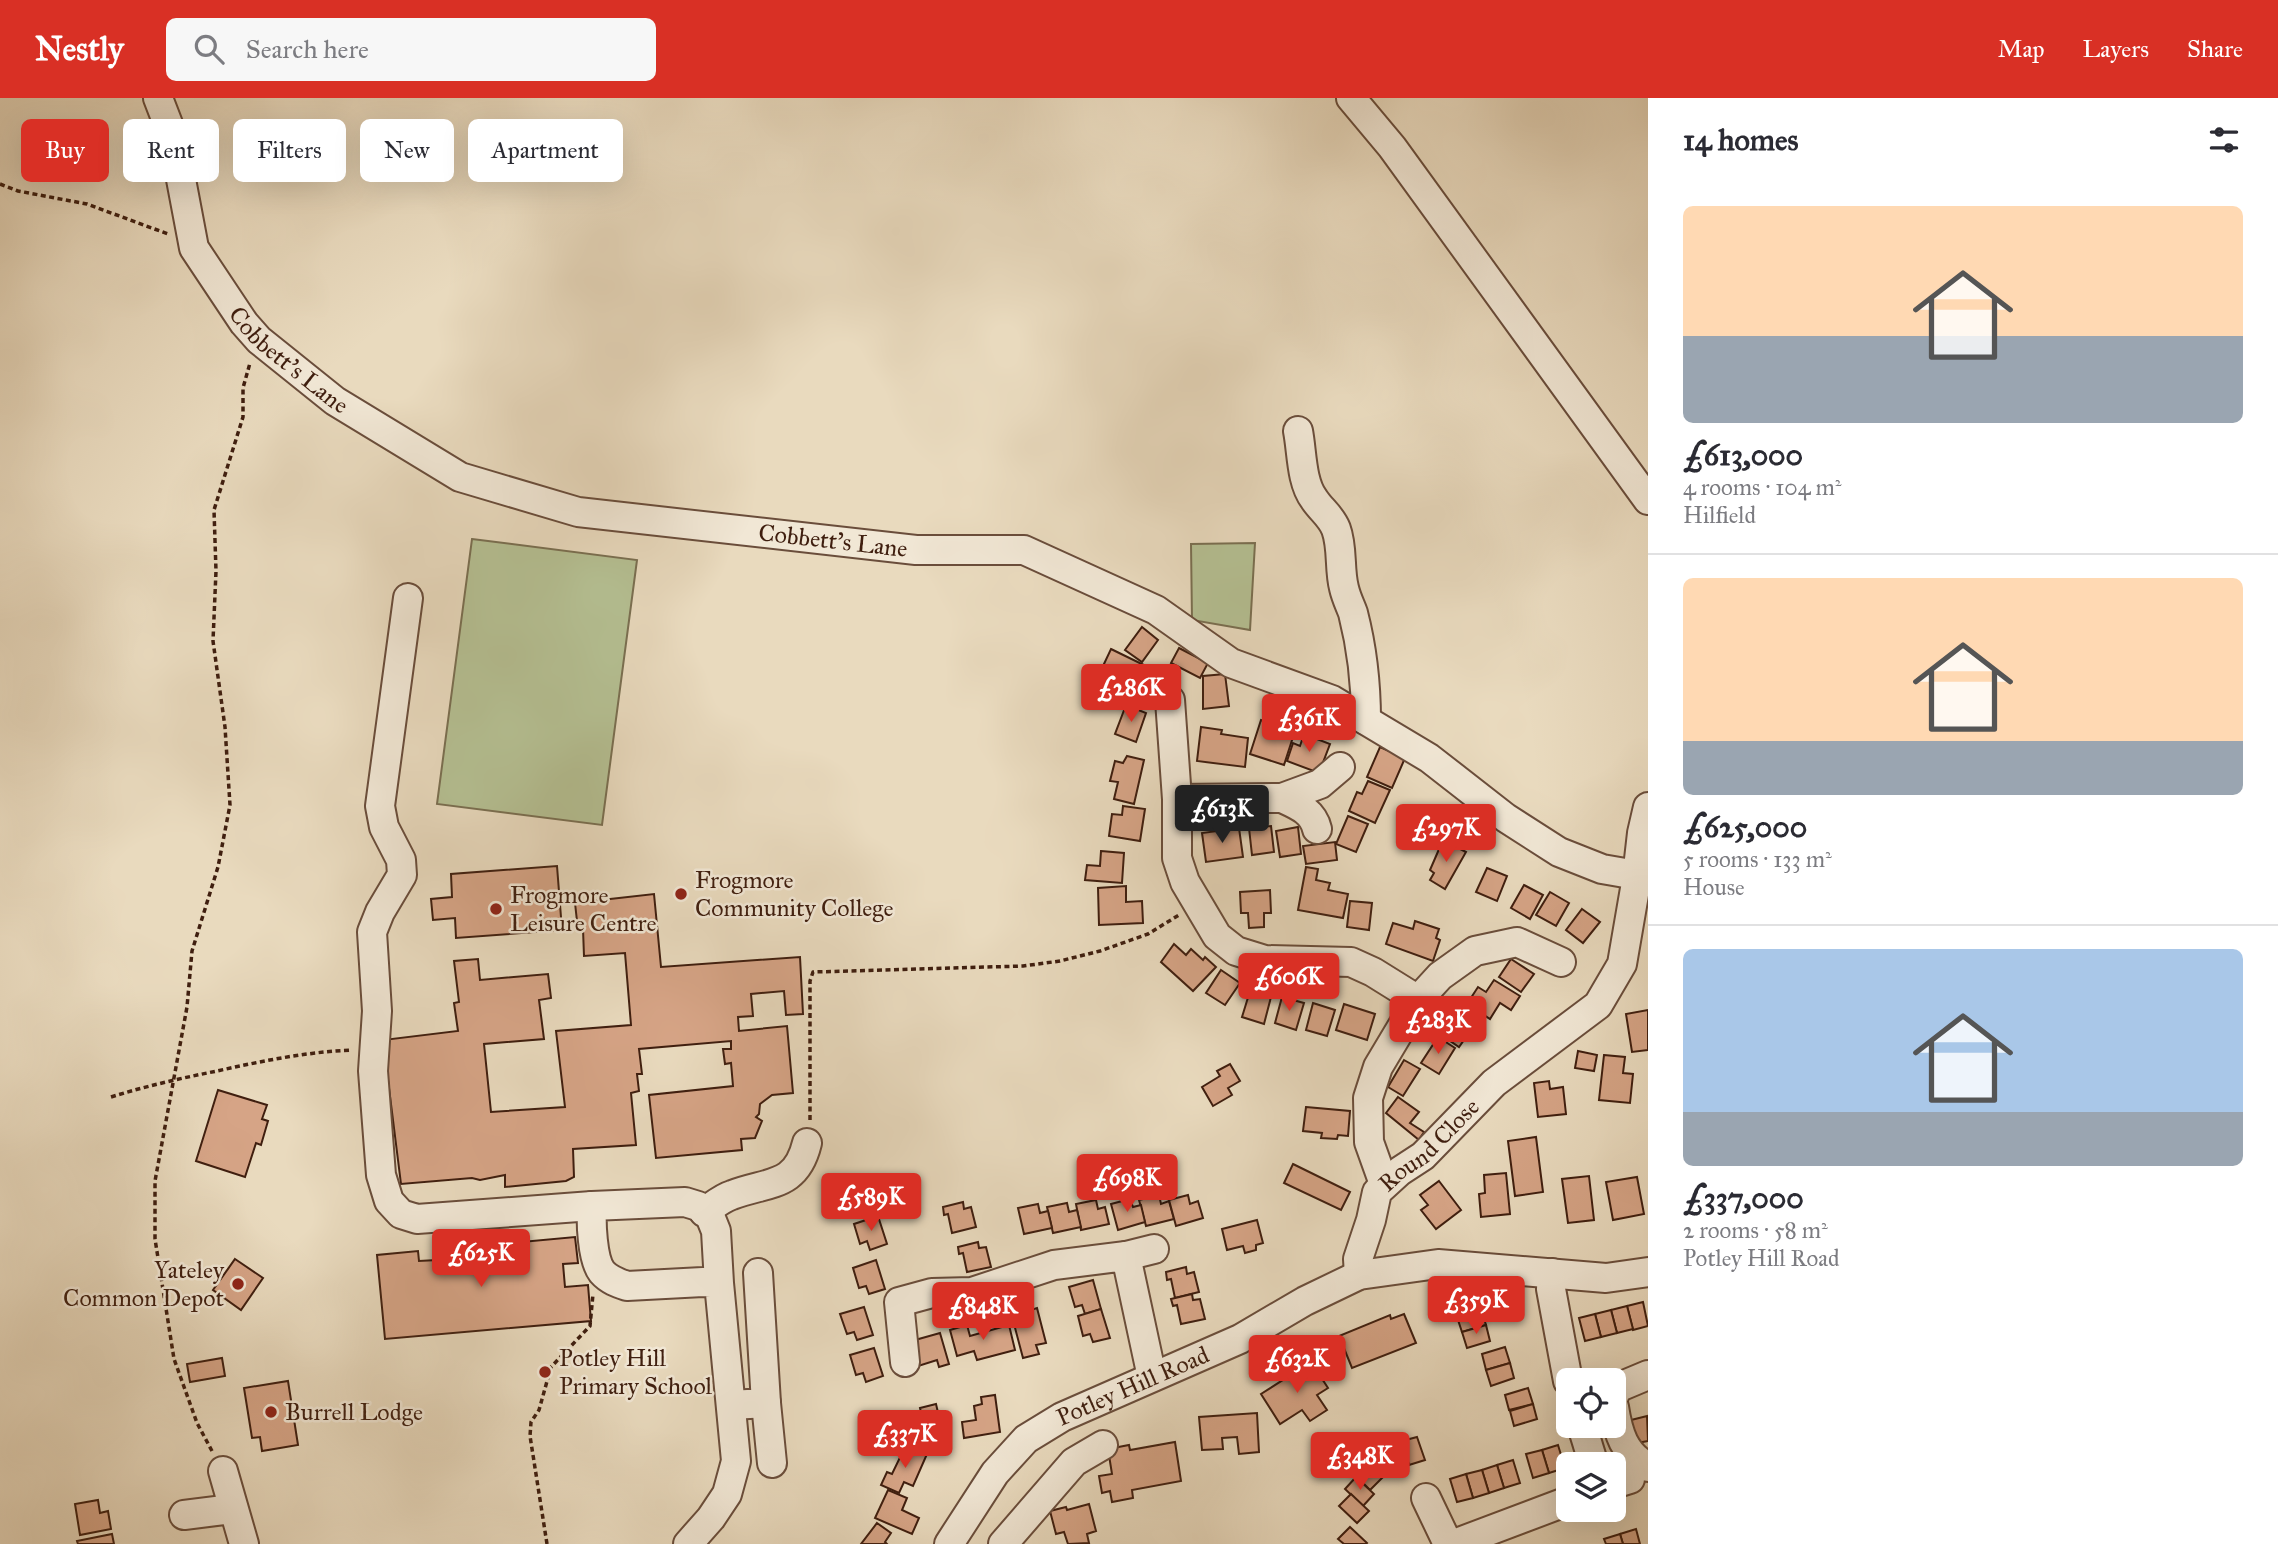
<!DOCTYPE html>
<meta charset="utf-8">
<style>
:root{--surface:#fff;--page:#f7f7f7;--text:#2b2b33;--muted:#7c7c81;--line:#e1e1e2;--accent:#d93025}
body{margin:0;font-family:"IM FELL Great Primer",serif;background:var(--page);color:var(--text);height:100vh;display:flex;flex-direction:column;font-size:26px;white-space:nowrap}
*{box-sizing:border-box;margin:0}
p{font-size:23px;color:var(--muted)}
.icon{flex:none;width:38px;height:38px;fill:none;stroke:currentColor;stroke-width:2;stroke-linecap:round;stroke-linejoin:round}
.map{position:relative;flex:1;overflow:hidden}
.sheet{display:flex;flex-direction:column;background:var(--surface);width:630px}
.sheet>*{flex:none}
.guide{position:absolute;left:21px;top:21px;width:665px;height:63px;display:flex;gap:14px}
.buttons{position:absolute;left:1556px;top:1270px;display:grid;gap:14px}
.buttons a{display:grid;place-items:center;width:70px;height:70px;border-radius:10px;background:var(--surface);box-shadow:0 7px 28px #0002;font-size:35px}
.price{position:absolute;translate:-50% -60px;padding:0 16px;border-radius:7px;background:var(--accent);color:#fff;font-size:23px;line-height:46px;filter:drop-shadow(0 2px 4px #0008)}
.price::after{content:'';position:absolute;left:50%;top:42px;width:21px;height:16px;margin-left:-10px;background:inherit;clip-path:polygon(0 0,100% 0,50% 100%)}
.price.current{background:#222;color:#fff}
ul{padding:0;list-style:none}
li{display:grid;align-content:center;gap:14px;height:371px;padding:0 35px}
li+li{border-top:2px solid var(--line)}
li span{display:grid;place-items:center;height:217px;border-radius:10px;color:#555}
li>.icon{margin-inline-start:auto}
span .icon{width:126px;height:126px;fill:#fffc;stroke-width:1}
li b{font-size:30px}
h2{display:flex;justify-content:space-between;align-items:center;height:84px;padding:0 35px;font-size:30px}
.pill{padding:0 24px;border-radius:10px;background:var(--surface);box-shadow:0 7px 28px #0002;font-size:24px;line-height:63px}
.pill.current{background:var(--accent);color:#fff}
header{display:flex;align-items:center;gap:42px;box-sizing:border-box;height:98px;padding:0 35px;background:var(--accent);color:#fff}
header strong{font-size:33px}
nav{display:flex;gap:38px;margin-inline-start:auto;font-size:24px}
.search{width:490px;height:63px;background:var(--page);display:flex;align-items:center;gap:18px;box-sizing:border-box;padding:0 24px;border-radius:10px;color:var(--muted);font-size:26px}
main{display:flex;flex:1;min-height:0}
.map>svg:first-child{display:block}
.pitch{fill:#b5c093;stroke:#7a6f51;stroke-width:2}
.building{fill:#d6a486;stroke:#3f1e0f;stroke-width:2}
.lines{fill:none;stroke-linecap:round;stroke-linejoin:round}
.minor-casing{stroke:#6a4d3b;stroke-width:32}
.path{stroke:#3f1e0f;stroke-width:3.5;stroke-dasharray:5 3.5;stroke-linecap:butt}
.minor{stroke:#f1e7d5;stroke-width:28}
.poi-dot{fill:#8f2418;stroke:#f1e7d5;stroke-width:2.5}
.labels{text-anchor:middle;dominant-baseline:central;stroke-width:5;stroke-linejoin:round;paint-order:stroke}
.street-label{font-size:24px;fill:#3f1e0f;stroke:#f1e7d5}
.poi-label{font-size:24px;fill:#3f1e0f;stroke:#f1e7d5;text-anchor:start}
</style>
<header>
<strong>Nestly</strong>
<div class="search"><svg class="icon" aria-label="search" viewBox="0 0 24 24"><circle cx="10" cy="10" r="6"/><path d="M15 15l6 6"/></svg>Search here</div>
<nav><a>Map</a><a>Layers</a><a>Share</a></nav>
</header>
<main>
<div class="map">
<svg width="1648" height="1446" viewBox="0 0 1648 1446">
<rect width="100%" height="100%" fill="#e9dabe"/>
<filter id="stains"><feTurbulence type="fractalNoise" baseFrequency=".00286" numOctaves="4"/><feColorMatrix values="0 0 0 0 .2 0 0 0 0 .09 0 0 0 0 .02 0 0 0 .5 -.17"/></filter>
<radialGradient id="worn" r=".72"><stop offset=".6" stop-color="#630" stop-opacity="0"/><stop offset="1" stop-color="#630" stop-opacity=".3"/></radialGradient>
<g class="pitch">
<polygon points="472,441 637,462 602,727 437,706"/>
<polygon points="1255,445 1250,532 1192,522 1191,446"/>
</g>
<g class="building">
<polygon points="1142,529 1158,542 1142,564 1125,552"/>
<polygon points="1179,550 1208,565 1200,580 1171,565"/>
<polygon points="1111,551 1150,570 1139,593 1116,582 1119,575 1103,568"/>
<polygon points="1225,576 1229,608 1203,611 1203,578"/>
<polygon points="1126,607 1146,615 1136,644 1115,636"/>
<polygon points="1261,622 1272,626 1270,632 1293,639 1284,667 1250,656"/>
<polygon points="1201,629 1222,632 1221,636 1248,640 1245,669 1197,663"/>
<polygon points="1304,636 1330,646 1319,675 1287,663 1293,645 1300,648"/>
<polygon points="1380,649 1405,660 1392,690 1367,679"/>
<polygon points="1127,658 1144,662 1134,706 1114,701 1118,684 1110,683 1115,663 1123,665"/>
<polygon points="1368,683 1390,692 1375,725 1349,713 1357,694 1362,696"/>
<polygon points="1123,708 1145,711 1140,743 1109,738 1112,716 1122,717"/>
<polygon points="1348,718 1368,726 1356,754 1336,746"/>
<polygon points="1271,728 1274,754 1252,757 1249,730"/>
<polygon points="1298,729 1301,756 1280,759 1276,733"/>
<polygon points="1239,730 1243,759 1206,764 1202,735"/>
<polygon points="1443,742 1466,754 1445,791 1430,782 1434,775 1430,772"/>
<polygon points="1335,744 1337,762 1306,766 1303,748"/>
<polygon points="1101,753 1124,755 1122,785 1085,782 1087,767 1100,768"/>
<polygon points="557,768 562,832 456,840 455,820 433,822 431,801 452,799 451,776"/>
<polygon points="1306,769 1318,771 1316,782 1330,785 1328,792 1348,796 1343,820 1298,812"/>
<polygon points="1487,770 1507,778 1497,803 1476,794"/>
<polygon points="1524,787 1543,797 1530,821 1511,810"/>
<polygon points="1126,788 1126,804 1142,803 1143,825 1099,827 1098,790"/>
<polygon points="1270,792 1271,815 1264,815 1264,829 1249,830 1248,815 1241,815 1240,794"/>
<polygon points="1550,794 1569,805 1556,828 1536,817"/>
<polygon points="654,796 661,869 800,859 803,916 786,917 784,893 751,896 753,918 738,919 739,933 787,928 793,995 772,997 760,1006 759,1016 756,1019 762,1023 755,1040 741,1041 742,1052 656,1060 649,997 733,988 731,965 725,966 723,951 731,951 731,943 639,951 642,976 637,976 639,993 631,995 636,1047 573,1051 574,1079 566,1083 505,1089 505,1077 480,1082 472,1080 401,1086 383,942 458,933 454,905 459,904 454,863 478,861 480,882 548,876 551,900 539,902 544,941 484,946 491,1014 565,1009 556,933 631,927 625,855 584,858 583,831 578,832 575,805"/>
<polygon points="1350,803 1372,805 1369,832 1347,829"/>
<polygon points="1582,811 1600,824 1583,845 1566,832"/>
<polygon points="1415,823 1439,831 1436,840 1440,842 1433,863 1386,846 1393,825 1413,831"/>
<polygon points="1174,846 1186,857 1191,851 1203,862 1205,859 1216,869 1193,893 1161,864"/>
<polygon points="1511,861 1534,876 1521,894 1499,879"/>
<polygon points="1221,872 1240,885 1225,907 1206,895"/>
<polygon points="1494,882 1520,898 1511,912 1500,905 1490,921 1467,906 1478,889 1486,894"/>
<polygon points="1250,893 1271,899 1264,926 1242,919"/>
<polygon points="1282,899 1304,905 1296,932 1275,925"/>
<polygon points="1455,902 1480,919 1459,949 1440,936 1448,924 1442,920"/>
<polygon points="1313,905 1335,912 1327,938 1306,932"/>
<polygon points="1344,906 1375,916 1367,942 1336,932"/>
<polygon points="1648,912 1648,952 1632,954 1626,916"/>
<polygon points="1438,939 1455,950 1439,976 1421,965"/>
<polygon points="1578,953 1597,957 1594,973 1575,970"/>
<polygon points="1604,957 1625,959 1623,975 1633,976 1630,1005 1599,1002"/>
<polygon points="1404,962 1420,971 1403,998 1388,989"/>
<polygon points="1230,966 1240,983 1228,990 1232,997 1213,1008 1202,989 1220,978 1217,973"/>
<polygon points="1549,983 1550,991 1563,989 1566,1016 1538,1019 1534,985"/>
<polygon points="218,992 267,1007 262,1021 268,1023 261,1047 256,1045 245,1079 196,1063"/>
<polygon points="1398,999 1419,1014 1410,1025 1424,1034 1419,1042 1386,1015"/>
<polygon points="1306,1009 1350,1013 1348,1038 1338,1037 1337,1041 1321,1040 1322,1035 1303,1033"/>
<polygon points="1536,1039 1543,1094 1515,1098 1508,1043"/>
<polygon points="1293,1066 1350,1094 1341,1112 1284,1085"/>
<polygon points="1506,1075 1510,1116 1481,1119 1479,1096 1485,1095 1484,1077"/>
<polygon points="1589,1078 1594,1122 1568,1125 1562,1081"/>
<polygon points="1637,1079 1644,1116 1613,1122 1606,1084"/>
<polygon points="1439,1083 1461,1112 1436,1131 1421,1112 1428,1107 1420,1097"/>
<polygon points="1159,1097 1161,1106 1169,1103 1174,1121 1146,1128 1139,1102"/>
<polygon points="1188,1097 1190,1106 1198,1103 1203,1120 1176,1128 1169,1102"/>
<polygon points="1130,1101 1133,1109 1141,1107 1145,1124 1118,1132 1111,1106"/>
<polygon points="1096,1102 1098,1111 1105,1109 1109,1126 1081,1132 1076,1106"/>
<polygon points="963,1104 964,1111 971,1109 976,1129 952,1135 948,1116 944,1117 943,1109"/>
<polygon points="1067,1105 1069,1114 1077,1112 1081,1129 1053,1135 1047,1109"/>
<polygon points="1038,1106 1040,1115 1048,1113 1052,1130 1024,1136 1018,1110"/>
<polygon points="878,1118 887,1146 870,1152 867,1143 860,1146 854,1126"/>
<polygon points="1257,1122 1263,1145 1256,1147 1256,1152 1245,1155 1243,1148 1227,1152 1222,1131"/>
<polygon points="575,1139 578,1165 563,1166 565,1189 588,1187 591,1223 385,1241 377,1157 418,1153 419,1163 437,1162 436,1152"/>
<polygon points="978,1144 979,1150 986,1149 991,1169 967,1174 963,1155 959,1156 958,1149"/>
<polygon points="235,1161 263,1180 241,1212 213,1192"/>
<polygon points="876,1162 885,1191 869,1196 866,1188 859,1190 853,1170"/>
<polygon points="1186,1169 1187,1176 1194,1174 1199,1194 1175,1200 1171,1181 1167,1182 1166,1174"/>
<polygon points="1093,1182 1101,1211 1085,1216 1082,1207 1075,1209 1069,1189"/>
<polygon points="1192,1196 1193,1202 1200,1201 1205,1221 1181,1226 1177,1207 1173,1208 1171,1201"/>
<polygon points="1643,1204 1648,1228 1633,1232 1627,1208"/>
<polygon points="1627,1208 1633,1231 1617,1235 1611,1212"/>
<polygon points="864,1209 873,1237 857,1242 854,1234 847,1236 840,1216"/>
<polygon points="1037,1210 1046,1245 1036,1247 1039,1256 1023,1260 1014,1226 1028,1222 1025,1214"/>
<polygon points="1101,1211 1110,1240 1093,1244 1090,1236 1083,1238 1078,1218"/>
<polygon points="1481,1211 1486,1227 1462,1234 1457,1219"/>
<polygon points="1611,1212 1617,1235 1601,1239 1595,1216"/>
<polygon points="1404,1216 1416,1245 1352,1270 1339,1238 1390,1217 1391,1221"/>
<polygon points="1595,1216 1601,1239 1585,1243 1579,1220"/>
<polygon points="967,1227 970,1238 1009,1227 1015,1252 977,1262 974,1253 957,1258 950,1232"/>
<polygon points="1486,1227 1490,1243 1467,1250 1462,1234"/>
<polygon points="940,1235 949,1266 939,1269 937,1262 915,1269 908,1244"/>
<polygon points="1505,1249 1510,1265 1486,1272 1482,1256"/>
<polygon points="874,1250 883,1278 866,1284 863,1275 856,1277 850,1257"/>
<polygon points="222,1260 225,1278 190,1284 187,1266"/>
<polygon points="1311,1264 1328,1290 1317,1297 1327,1312 1310,1323 1302,1312 1280,1326 1261,1296"/>
<polygon points="1510,1265 1514,1280 1491,1288 1486,1272"/>
<polygon points="288,1283 298,1347 262,1353 260,1339 252,1340 244,1290"/>
<polygon points="1528,1290 1533,1306 1509,1312 1505,1297"/>
<polygon points="995,1297 1000,1334 964,1340 962,1324 976,1322 974,1308 982,1306 981,1299"/>
<polygon points="936,1306 942,1332 908,1340 904,1323 922,1319 920,1310"/>
<polygon points="1533,1306 1537,1321 1514,1328 1510,1313"/>
<polygon points="1257,1315 1259,1354 1239,1356 1237,1339 1222,1340 1223,1351 1202,1352 1199,1319"/>
<polygon points="1647,1318 1648,1343 1637,1345 1631,1322"/>
<polygon points="1417,1339 1425,1362 1409,1367 1402,1343"/>
<polygon points="1402,1343 1409,1367 1393,1372 1386,1348"/>
<polygon points="1175,1344 1181,1383 1132,1392 1133,1400 1112,1404 1110,1393 1102,1395 1099,1378 1112,1376 1108,1351 1129,1347 1130,1352"/>
<polygon points="906,1347 927,1356 913,1388 904,1384 899,1395 881,1387 887,1374 892,1376"/>
<polygon points="1558,1347 1565,1370 1549,1375 1542,1352"/>
<polygon points="1542,1352 1549,1375 1533,1380 1526,1356"/>
<polygon points="1513,1362 1520,1385 1504,1390 1497,1367"/>
<polygon points="1364,1363 1382,1380 1370,1392 1353,1375"/>
<polygon points="1497,1367 1504,1390 1489,1395 1482,1372"/>
<polygon points="1482,1372 1489,1395 1473,1400 1466,1376"/>
<polygon points="1466,1376 1473,1400 1457,1404 1450,1381"/>
<polygon points="1356,1379 1374,1396 1363,1408 1345,1391"/>
<polygon points="888,1392 907,1400 902,1412 919,1420 912,1436 875,1420"/>
<polygon points="1351,1396 1369,1413 1357,1425 1339,1408"/>
<polygon points="98,1402 100,1415 108,1413 111,1431 80,1437 75,1406"/>
<polygon points="1089,1406 1096,1433 1087,1436 1089,1445 1068,1446 1064,1434 1056,1436 1050,1413 1066,1409 1067,1412"/>
<polygon points="877,1425 891,1435 885,1444 887,1446 861,1446"/>
<polygon points="1350,1429 1367,1445 1366,1446 1344,1446 1338,1441"/>
<polygon points="1636,1431 1640,1446 1623,1446 1620,1436"/>
<polygon points="112,1436 114,1446 78,1446 77,1443"/>
<polygon points="1620,1436 1623,1446 1606,1446 1604,1441"/>
</g>
<g class="lines">
<g class="minor-casing">
<g id="minor">
<path id="s1" d="M158,0L173,39L194,150L244,225L259,242L335,303L460,379L578,414L916,452H1024L1156,512L1231,565L1332,602L1429,660L1506,720L1559,754L1602,771L1648,779"/>
<polyline points="1351,0 1392,49 1648,402"/>
<path d="M1298,333C1302,353 1301,384 1314,401C1321,412 1331,418 1336,431C1343,450 1339,471 1344,490C1346,499 1350,507 1353,515C1362,550 1366,587 1366,622"/>
<polyline points="408,500 380,708 384,729 401,762 402,777 380,814 372,834 377,913 373,973 381,1077 389,1103 401,1116 417,1121 592,1108"/>
<polyline points="1170,602 1177,701"/>
<polyline points="1340,669 1320,686 1282,700 1177,701 1177,760 1185,784 1217,838 1236,853 1265,862 1351,864 1373,874 1418,902"/>
<path d="M1282,700C1297,707 1313,713 1317,731"/>
<polyline points="1384,1086 1369,1044 1368,1000 1378,969 1418,902 1440,878 1475,853 1517,844 1561,864"/>
<path d="M704,1114C713,1108 722,1100 732,1097C769,1083 796,1090 807,1045"/>
<polyline points="1126,1158 1154,1151"/>
<polyline points="1552,1175 1551,1191 1568,1283"/>
<path id="s2" d="M1359,1177L1358,1161L1371,1122L1377,1094L1400,1073L1423,1058L1494,985L1598,907L1622,866L1637,779L1642,735L1648,709"/>
<polyline points="905,1264 899,1204 932,1195 972,1194 1054,1167 1126,1158 1152,1279"/>
<polyline points="1614,1298 1617,1290 1648,1277"/>
<polyline points="766,1305 772,1365"/>
<polyline points="731,1307 766,1305 758,1175"/>
<path d="M1614,1309C1618,1335 1624,1356 1648,1369"/>
<polyline points="1582,1328 1594,1367"/>
<polyline points="223,1373 244,1446"/>
<polyline points="1614,1386 1630,1381"/>
<polyline points="1426,1400 1448,1446"/>
<polyline points="184,1417 232,1411"/>
<path d="M688,1446L711,1420L727,1396L736,1363L719,1185L716,1133L710,1118L698,1108L685,1104L592,1108C591,1124 592,1161 602,1174C609,1182 618,1185 627,1188L703,1184L719,1185"/>
<path id="s3" d="M949,1446L995,1375L1026,1341L1062,1319L1240,1241L1305,1203L1359,1177L1438,1166L1606,1180L1648,1174"/>
<polyline points="1003,1446 1074,1364 1103,1347"/>
<polyline points="1454,1446 1568,1403"/>
</g>
</g>
<g class="path">
<polyline points="0,86 18,93 87,106 168,136"/>
<path d="M111,999C146,988 182,980 217,973C262,963 306,954 352,952"/>
<polyline points="810,1022 810,883 813,874 1023,868 1060,863 1100,853 1148,836 1179,817"/>
<polyline points="212,1353 197,1325 174,1261 155,1141 155,1083 187,909 192,853 218,769 230,707 225,629 213,543 216,473 214,412 243,319 243,290 250,265"/>
<polyline points="547,1446 530,1338 531,1324 539,1312 551,1269 590,1228 593,1196"/>
</g>
<use href="#minor" class="minor"/>
</g>
<g class="poi-dot">
<circle cx="681" cy="796" r="7"/>
<circle cx="496" cy="811" r="7"/>
<circle cx="238" cy="1186" r="7"/>
<circle cx="545" cy="1274" r="7"/>
<circle cx="271" cy="1314" r="7"/>
</g>
<g class="labels">
<g class="street-label">
<text stroke="none"><textPath href="#s1" startOffset="303">Cobbett's Lane</textPath></text>
<text stroke="none"><textPath href="#s1" startOffset="891">Cobbett's Lane</textPath></text>
<text stroke="none"><textPath href="#s2" startOffset="156">Round Close</textPath></text>
<text stroke="none"><textPath href="#s3" startOffset="250">Potley Hill Road</textPath></text>
</g>
<g class="poi-label">
<text x="695" y="782">Frogmore<tspan x="695" dy="28">Community College</tspan></text>
<text x="510" y="797">Frogmore<tspan x="510" dy="28">Leisure Centre</tspan></text>
<text x="224" y="1172" text-anchor="end">Yateley<tspan x="224" dy="28">Common Depot</tspan></text>
<text x="559" y="1260">Potley Hill<tspan x="559" dy="28">Primary School</tspan></text>
<text x="285" y="1314">Burrell Lodge</text>
</g>
</g>
<rect width="100%" height="100%" filter="url(#stains)"/>
<rect width="100%" height="100%" fill="url(#worn)"/>
</svg>
<div class="buttons">
<a><svg class="icon" aria-label="locate" viewBox="0 0 24 24"><circle cx="12" cy="12" r="6"/><path d="M12 2v4M12 18v4M2 12h4M18 12h4"/></svg></a>
<a><svg class="icon" aria-label="layers" viewBox="0 0 24 24"><path d="M12 4l9 5-9 5-9-5zM3 14l9 5 9-5"/></svg></a>
</div>
<b class="price" style="left:1131px;top:626px">£286K</b>
<b class="price" style="left:1309px;top:656px">£361K</b>
<b class="price current" style="left:1222px;top:747px">£613K</b>
<b class="price" style="left:1446px;top:766px">£297K</b>
<b class="price" style="left:1289px;top:915px">£606K</b>
<b class="price" style="left:1438px;top:958px">£283K</b>
<b class="price" style="left:1127px;top:1116px">£698K</b>
<b class="price" style="left:871px;top:1135px">£589K</b>
<b class="price" style="left:481px;top:1191px">£625K</b>
<b class="price" style="left:1476px;top:1238px">£359K</b>
<b class="price" style="left:983px;top:1244px">£848K</b>
<b class="price" style="left:1297px;top:1297px">£632K</b>
<b class="price" style="left:905px;top:1372px">£337K</b>
<b class="price" style="left:1360px;top:1394px">£348K</b>
<div class="guide">
<a class="pill current">Buy</a>
<a class="pill">Rent</a>
<a class="pill">Filters</a>
<a class="pill">New</a>
<a class="pill">Apartment</a>
</div>
</div>
<section class="sheet">
<h2>14 homes<svg class="icon" aria-label="filters" viewBox="0 0 24 24"><path d="M4 7h16M4 17h16"/><circle cx="9" cy="7" r="2"/><circle cx="15" cy="17" r="2"/></svg></h2>
<ul>
<li><span style="background:linear-gradient(#ffd9b3 60%,#9aa5b1 0)"><svg class="icon" aria-label="home" viewBox="0 0 24 24"><path d="M3 11l9-7 9 7M6 9v11h12V9"/></svg></span><div><b>£613,000</b><p>4 rooms · 104 m²</p><p>Hilfield</p></div></li>
<li><span style="background:linear-gradient(#ffd9b3 75%,#9aa5b1 0)"><svg class="icon" aria-label="home" viewBox="0 0 24 24"><path d="M3 11l9-7 9 7M6 9v11h12V9"/></svg></span><div><b>£625,000</b><p>5 rooms · 133 m²</p><p>House</p></div></li>
<li><span style="background:linear-gradient(#a9c7e8 75%,#9aa5b1 0)"><svg class="icon" aria-label="home" viewBox="0 0 24 24"><path d="M3 11l9-7 9 7M6 9v11h12V9"/></svg></span><div><b>£337,000</b><p>2 rooms · 58 m²</p><p>Potley Hill Road</p></div></li>
</ul>
</section>
</main>
